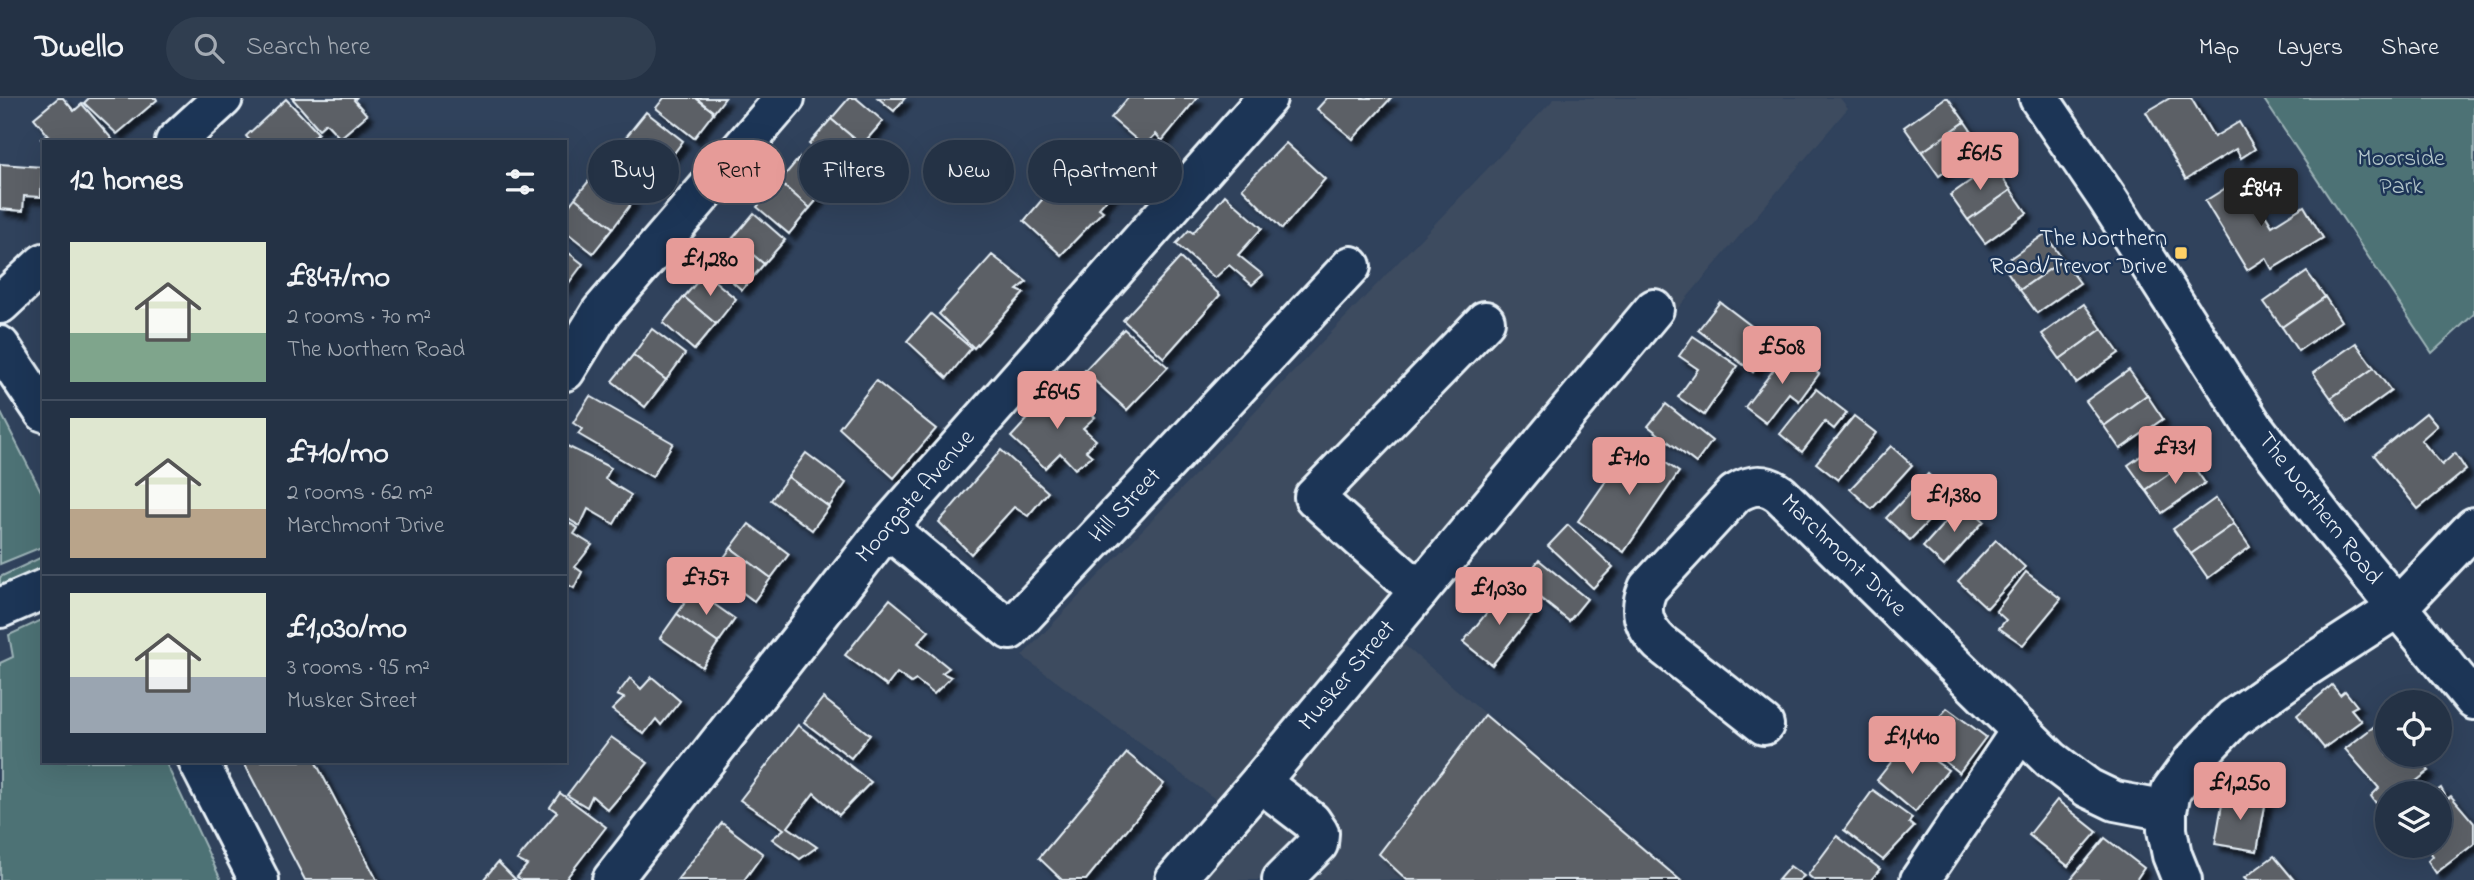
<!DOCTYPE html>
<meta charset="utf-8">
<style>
:root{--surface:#243245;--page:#303e50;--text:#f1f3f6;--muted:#a3aab3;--line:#414d5e;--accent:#e69b98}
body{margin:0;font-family:"Indie Flower",sans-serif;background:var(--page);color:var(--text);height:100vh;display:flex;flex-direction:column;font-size:26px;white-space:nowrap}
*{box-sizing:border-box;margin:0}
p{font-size:23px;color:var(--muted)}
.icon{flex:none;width:38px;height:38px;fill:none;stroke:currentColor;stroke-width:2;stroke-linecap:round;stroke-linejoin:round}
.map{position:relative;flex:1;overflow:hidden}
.drawer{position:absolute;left:42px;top:42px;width:525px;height:623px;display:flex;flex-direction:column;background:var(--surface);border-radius:0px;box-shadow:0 7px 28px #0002,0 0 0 2px var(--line)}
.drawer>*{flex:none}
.hud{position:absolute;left:588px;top:42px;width:665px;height:63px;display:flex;gap:14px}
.fabs{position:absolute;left:2375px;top:592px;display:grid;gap:14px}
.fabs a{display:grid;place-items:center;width:77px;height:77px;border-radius:50%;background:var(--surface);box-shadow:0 7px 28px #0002,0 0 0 2px var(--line);font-size:35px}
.price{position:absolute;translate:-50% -60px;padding:0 16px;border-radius:7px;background:var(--accent);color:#111;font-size:23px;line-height:46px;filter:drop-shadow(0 2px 4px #0008)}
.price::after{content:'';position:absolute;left:50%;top:42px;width:21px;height:16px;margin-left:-10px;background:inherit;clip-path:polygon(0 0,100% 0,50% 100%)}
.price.current{background:#222;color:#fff}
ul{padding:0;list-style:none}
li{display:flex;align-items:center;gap:21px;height:175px;padding:0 28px}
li+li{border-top:2px solid var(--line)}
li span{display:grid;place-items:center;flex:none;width:196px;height:140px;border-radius:0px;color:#555}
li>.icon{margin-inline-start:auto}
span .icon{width:84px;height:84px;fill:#fffc;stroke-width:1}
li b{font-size:30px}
h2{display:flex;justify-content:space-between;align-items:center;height:84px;padding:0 28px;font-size:30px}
.pill{padding:0 24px;border-radius:32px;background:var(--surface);box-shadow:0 7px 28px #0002,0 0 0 2px var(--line);font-size:24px;line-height:63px}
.pill.current{background:var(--accent);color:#111}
header{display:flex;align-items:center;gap:42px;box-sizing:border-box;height:98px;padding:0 35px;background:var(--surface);border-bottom:2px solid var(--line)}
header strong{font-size:33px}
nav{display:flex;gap:38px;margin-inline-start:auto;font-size:24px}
.search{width:490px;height:63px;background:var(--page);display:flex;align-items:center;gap:18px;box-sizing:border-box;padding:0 24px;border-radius:38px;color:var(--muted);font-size:26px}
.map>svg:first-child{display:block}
.built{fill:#3d4b5f}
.green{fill:#4e7274;stroke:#9bb2b6;stroke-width:2}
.building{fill:#5b6066;stroke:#e8f1f8;stroke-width:2;filter:url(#shadow)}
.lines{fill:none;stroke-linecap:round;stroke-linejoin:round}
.minor-casing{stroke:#e8f1f8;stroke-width:44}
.minor{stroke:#1d3557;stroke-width:38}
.poi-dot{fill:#ffd166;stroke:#1d3557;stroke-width:2.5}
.labels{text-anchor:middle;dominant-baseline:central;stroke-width:5;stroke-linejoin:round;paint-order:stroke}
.park-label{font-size:24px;fill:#b2c5ca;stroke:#1d3557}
.poi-label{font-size:24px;fill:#e8f1f8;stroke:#1d3557;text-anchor:end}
.street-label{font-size:24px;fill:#e8f1f8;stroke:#1d3557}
</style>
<header>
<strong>Dwello</strong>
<div class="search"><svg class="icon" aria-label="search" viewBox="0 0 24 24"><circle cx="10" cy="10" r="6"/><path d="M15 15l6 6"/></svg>Search here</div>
<nav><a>Map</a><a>Layers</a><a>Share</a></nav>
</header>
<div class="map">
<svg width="2474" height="782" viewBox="0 0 2474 782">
<defs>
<filter id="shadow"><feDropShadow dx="6" dy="6" stdDeviation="2" flood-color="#0009"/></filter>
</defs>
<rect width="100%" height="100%" fill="#30425c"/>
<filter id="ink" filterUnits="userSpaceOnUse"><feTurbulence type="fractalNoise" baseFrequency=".0143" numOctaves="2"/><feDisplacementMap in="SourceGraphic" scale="14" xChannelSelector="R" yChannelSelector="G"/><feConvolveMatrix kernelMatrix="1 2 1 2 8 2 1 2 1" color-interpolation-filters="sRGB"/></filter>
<g filter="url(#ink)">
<polygon class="built" points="1555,0 1840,0 1848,10 1397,541 1680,782 1164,782 1218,703 1022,558"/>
<g class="green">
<polygon points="2263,0 2474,0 2474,216 2432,255"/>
<polygon points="0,313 44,399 44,448 0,466"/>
<polygon points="44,458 44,476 0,496 0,479"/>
<polygon points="44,521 44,663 165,663 221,782 0,782 0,565 13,559 9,537"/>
</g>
<g class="building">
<polygon points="58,0 63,0 74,13 82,6 112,41 108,44 44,44 41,41 48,37 34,20"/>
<polygon points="89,0 156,0 157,2 117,36 84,5"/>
<polygon points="292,0 356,0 354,2 367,17 340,40 326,25 319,31"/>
<polygon points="664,0 696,0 714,14 694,40 656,10"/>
<polygon points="696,0 725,0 714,14"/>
<polygon points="849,0 856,0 883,23 862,47 831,21"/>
<polygon points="878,0 905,0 894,13"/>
<polygon points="1128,0 1197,0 1162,43 1156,36 1144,48 1111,20"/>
<polygon points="1327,0 1391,0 1353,41 1317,11"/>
<polygon points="1945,0 1948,0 1965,24 1922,54 1904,29"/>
<polygon points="2170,0 2191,0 2214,39 2239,24 2255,51 2241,60 2236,51 2186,81 2146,14"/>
<polygon points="286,1 318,35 311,42 312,44 251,44 246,38"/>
<polygon points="646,14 683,43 663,70 625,40"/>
<polygon points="831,21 862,47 841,73 809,46"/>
<polygon points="1965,24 1981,47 1939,78 1922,54"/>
<polygon points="625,40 663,70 643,95 605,66"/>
<polygon points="1286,45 1325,81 1282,131 1242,90"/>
<polygon points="1086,50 1123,83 1099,110 1103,113 1061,157 1024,123"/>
<polygon points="800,59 831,85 810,110 779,84"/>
<polygon points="0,66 42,69 41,99 24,98 23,113 0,111"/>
<polygon points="1993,67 2011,92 1968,122 1950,97"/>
<polygon points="596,74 633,103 613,130 575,100"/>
<polygon points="2242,80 2272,128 2304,108 2323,140 2272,171 2266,160 2247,172 2205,103"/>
<polygon points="779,84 810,110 789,136 757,109"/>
<polygon points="2011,92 2027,115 1985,145 1968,122"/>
<polygon points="1225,97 1262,130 1238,157 1263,177 1252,187 1229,167 1215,180 1176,146 1189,132 1193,135"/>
<polygon points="575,100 613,130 593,155 565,133 565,113"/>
<polygon points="754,115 785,142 764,166 733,140"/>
<polygon points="2045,136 2063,162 2020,192 2002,166"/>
<polygon points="733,140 764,166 742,192 711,165"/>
<polygon points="565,152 583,166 565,190"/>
<polygon points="992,157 1027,184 1017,192 1024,195 974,250 939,216"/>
<polygon points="1180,160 1220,197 1164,260 1123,222"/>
<polygon points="2063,162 2080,185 2037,215 2020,192"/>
<polygon points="2307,174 2325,199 2282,229 2264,204"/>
<polygon points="705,175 736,201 716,226 684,199"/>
<polygon points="684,199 716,226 694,252 663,225"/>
<polygon points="2325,199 2341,223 2298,253 2282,229"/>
<polygon points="1720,204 1775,246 1753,274 1698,232"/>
<polygon points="2084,206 2102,231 2060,261 2042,236"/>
<polygon points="931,216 971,250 947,280 907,243"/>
<polygon points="652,231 685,256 666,282 633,257"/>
<polygon points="1124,231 1168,269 1127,312 1084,273"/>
<polygon points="2102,231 2119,255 2076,285 2060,261"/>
<polygon points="1693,238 1738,268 1704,317 1678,299 1698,271 1679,258"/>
<polygon points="2356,245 2374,270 2331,300 2313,275"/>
<polygon points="1788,253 1819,276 1799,303 1789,295 1766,325 1745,309"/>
<polygon points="633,257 666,282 645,309 612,283"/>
<polygon points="2374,270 2391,293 2348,324 2331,300"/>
<polygon points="2129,272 2147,297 2104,328 2086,303"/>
<polygon points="876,283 936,331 894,380 839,330"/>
<polygon points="1058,288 1095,319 1083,330 1096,342 1086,353 1092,358 1075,371 1060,355 1045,370 1011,339"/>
<polygon points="1816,291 1847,315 1834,331 1825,324 1802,354 1780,336"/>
<polygon points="2147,297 2163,321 2120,351 2104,328"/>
<polygon points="590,298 673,345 652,379 578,336 582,331 573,325"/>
<polygon points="1666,306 1712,343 1696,365 1648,328"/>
<polygon points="2426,315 2437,328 2421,342 2442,367 2455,355 2466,372 2418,411 2374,357"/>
<polygon points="1854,318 1876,335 1838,382 1816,365"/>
<polygon points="2171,337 2189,362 2146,392 2128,367"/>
<polygon points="1634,343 1679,374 1624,454 1578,423"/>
<polygon points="567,348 611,370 605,381 631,397 614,426 588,411 580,428 565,419 565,351"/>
<polygon points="1891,348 1912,367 1872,411 1850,391"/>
<polygon points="1001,352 1048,394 1028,418 1014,409 971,456 939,424"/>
<polygon points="806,355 846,385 829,409 788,379"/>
<polygon points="2189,362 2205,385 2162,415 2146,392"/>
<polygon points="1928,376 1952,399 1910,442 1886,420"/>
<polygon points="788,379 829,409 812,432 771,402"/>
<polygon points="2216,400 2234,426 2191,456 2173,431"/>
<polygon points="1963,404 1984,423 1944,468 1923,449"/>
<polygon points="565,423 578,430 574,436 592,447 575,469 582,474 574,490 565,485"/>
<polygon points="749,426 789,456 771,480 731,450"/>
<polygon points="2234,426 2250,449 2208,480 2191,456"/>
<polygon points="1568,427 1613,469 1593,490 1548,448"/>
<polygon points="1996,442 2025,469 1987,510 1958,483"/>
<polygon points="731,450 771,480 754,503 714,473"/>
<polygon points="1539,462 1587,501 1569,523 1521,485"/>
<polygon points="2026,474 2061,501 2023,547 1999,530 2006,522 1996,513"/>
<polygon points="1506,491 1535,514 1492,567 1463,544"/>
<polygon points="694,492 735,521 718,545 677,516"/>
<polygon points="890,501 929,533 918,545 949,570 942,575 951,579 934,596 916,582 911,585 897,575 887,588 845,557"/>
<polygon points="677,516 718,545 702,569 660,540"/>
<polygon points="652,579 680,603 661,627 656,621 644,636 612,612 624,600 617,597 630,580 641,591"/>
<polygon points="2332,587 2340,597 2345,593 2357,608 2351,611 2361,623 2324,650 2297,617"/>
<polygon points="823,600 870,637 851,660 804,624"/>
<polygon points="1947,610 1986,639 1959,675 1920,643"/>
<polygon points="1485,617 1680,782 1407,782 1379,756"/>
<polygon points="2385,620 2387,623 2387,656 2416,656 2421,662 2419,663 2429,673 2401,695 2387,695 2387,706 2380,711 2371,698 2379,690 2345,651"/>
<polygon points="798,627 871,684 839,717 814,695 788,729 817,749 800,761 772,741 784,731 740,702"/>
<polygon points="611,639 648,665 608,712 592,698 587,709 567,697"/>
<polygon points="1907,644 1948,672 1915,714 1877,682"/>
<polygon points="1127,655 1164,686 1086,782 1062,782 1039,760"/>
<polygon points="243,663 315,663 377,782 305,782"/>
<polygon points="2441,690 2447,701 2451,698 2474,725 2474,746 2436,775 2428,763 2433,758 2425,747 2440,747 2440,695 2434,695"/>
<polygon points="1873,692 1912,720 1909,725 1914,729 1883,762 1844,732"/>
<polygon points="560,695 606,729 565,782 522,782 517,779 527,767 517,762 557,714 550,709"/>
<polygon points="2224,695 2266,702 2257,753 2215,746"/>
<polygon points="2057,702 2097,734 2068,768 2029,737"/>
<polygon points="722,725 763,756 744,782 677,782"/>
<polygon points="1837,738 1880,771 1871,782 1814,782 1808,777"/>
<polygon points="2105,740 2144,770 2136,782 2070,782"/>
<polygon points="2274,758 2294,782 2246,782 2244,780"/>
<polygon points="498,764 516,782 483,782"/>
<polygon points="1790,768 1804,778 1799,782 1778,782"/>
</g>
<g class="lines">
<g class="minor-casing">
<g id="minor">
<polyline points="2039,0 2107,100 2253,328 2327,424 2474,602"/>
<polyline points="175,44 223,0"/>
<polyline points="0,206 44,165"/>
<polyline points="0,248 44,314"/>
<polyline points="565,273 601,214 785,0"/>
<polyline points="887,430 1010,532 1351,168"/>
<polyline points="1419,493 1314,399 1485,223"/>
<polyline points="0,510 44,491"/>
<path d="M1764,627L1660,545C1643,528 1638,512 1648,490L1735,396C1751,386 1764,384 1780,396L2051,662L2088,690L2115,703L2167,713"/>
<polyline points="198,663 259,782"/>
<polyline points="1260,684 1311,723 1319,735 1318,746 1282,782"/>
<polyline points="612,782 887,430 1267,0"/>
<polyline points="1175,782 1260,684 1654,211"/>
<polyline points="1920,782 2021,632"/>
<polyline points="2182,782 2172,757 2167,732 2167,713 2171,693 2192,664 2233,621 2303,571 2397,510 2474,429"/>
</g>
</g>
<use href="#minor" class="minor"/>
</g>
</g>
<rect class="poi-dot" x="2174" y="148" width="14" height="14" rx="3.5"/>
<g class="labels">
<g class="park-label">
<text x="2401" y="61">Moorside<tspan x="2401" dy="28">Park</tspan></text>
</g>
<g class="poi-label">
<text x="2167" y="141">The Northern<tspan x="2167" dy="28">Road/Trevor Drive</tspan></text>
</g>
<g class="street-label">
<text transform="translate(916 399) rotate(-49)">Moorgate Avenue</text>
<text transform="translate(1126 408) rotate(-47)">Hill Street</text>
<text transform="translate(2319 411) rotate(52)">The Northern Road</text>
<text transform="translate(1843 458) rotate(44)">Marchmont Drive</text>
<text transform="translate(1348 578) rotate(-50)">Musker Street</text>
</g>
</g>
</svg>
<div class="fabs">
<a><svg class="icon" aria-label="locate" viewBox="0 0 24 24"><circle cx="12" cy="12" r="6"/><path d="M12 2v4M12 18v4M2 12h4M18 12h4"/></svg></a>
<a><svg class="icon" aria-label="layers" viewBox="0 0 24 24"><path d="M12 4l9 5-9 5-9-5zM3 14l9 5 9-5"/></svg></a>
</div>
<b class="price" style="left:1980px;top:94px">£615</b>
<b class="price current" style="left:2261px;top:130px">£847</b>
<b class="price" style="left:710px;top:200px">£1,280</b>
<b class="price" style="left:1782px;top:288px">£508</b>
<b class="price" style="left:1057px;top:333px">£645</b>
<b class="price" style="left:2175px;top:388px">£731</b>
<b class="price" style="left:1629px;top:399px">£710</b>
<b class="price" style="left:1954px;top:436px">£1,380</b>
<b class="price" style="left:706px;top:519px">£757</b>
<b class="price" style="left:1499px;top:529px">£1,030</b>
<b class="price" style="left:1912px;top:678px">£1,440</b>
<b class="price" style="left:2240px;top:724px">£1,250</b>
<div class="hud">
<a class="pill">Buy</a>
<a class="pill current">Rent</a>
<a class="pill">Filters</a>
<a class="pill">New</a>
<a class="pill">Apartment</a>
</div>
<section class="drawer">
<h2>12 homes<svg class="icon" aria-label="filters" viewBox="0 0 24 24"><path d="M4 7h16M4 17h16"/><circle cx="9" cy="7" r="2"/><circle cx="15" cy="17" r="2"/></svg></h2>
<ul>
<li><span style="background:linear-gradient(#dfe7d0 65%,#7fa58c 0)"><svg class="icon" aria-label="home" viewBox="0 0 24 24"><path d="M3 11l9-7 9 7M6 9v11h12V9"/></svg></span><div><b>£847/mo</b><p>2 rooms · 70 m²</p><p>The Northern Road</p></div></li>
<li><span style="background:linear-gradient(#dfe7d0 65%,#b9a48a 0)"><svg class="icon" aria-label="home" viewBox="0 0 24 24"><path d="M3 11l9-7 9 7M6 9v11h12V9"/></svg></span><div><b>£710/mo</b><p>2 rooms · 62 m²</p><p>Marchmont Drive</p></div></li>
<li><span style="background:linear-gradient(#dfe7d0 60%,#9aa5b1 0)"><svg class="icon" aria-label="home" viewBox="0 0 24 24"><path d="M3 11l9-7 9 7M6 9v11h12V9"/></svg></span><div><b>£1,030/mo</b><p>3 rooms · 95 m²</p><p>Musker Street</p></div></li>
</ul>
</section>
</div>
